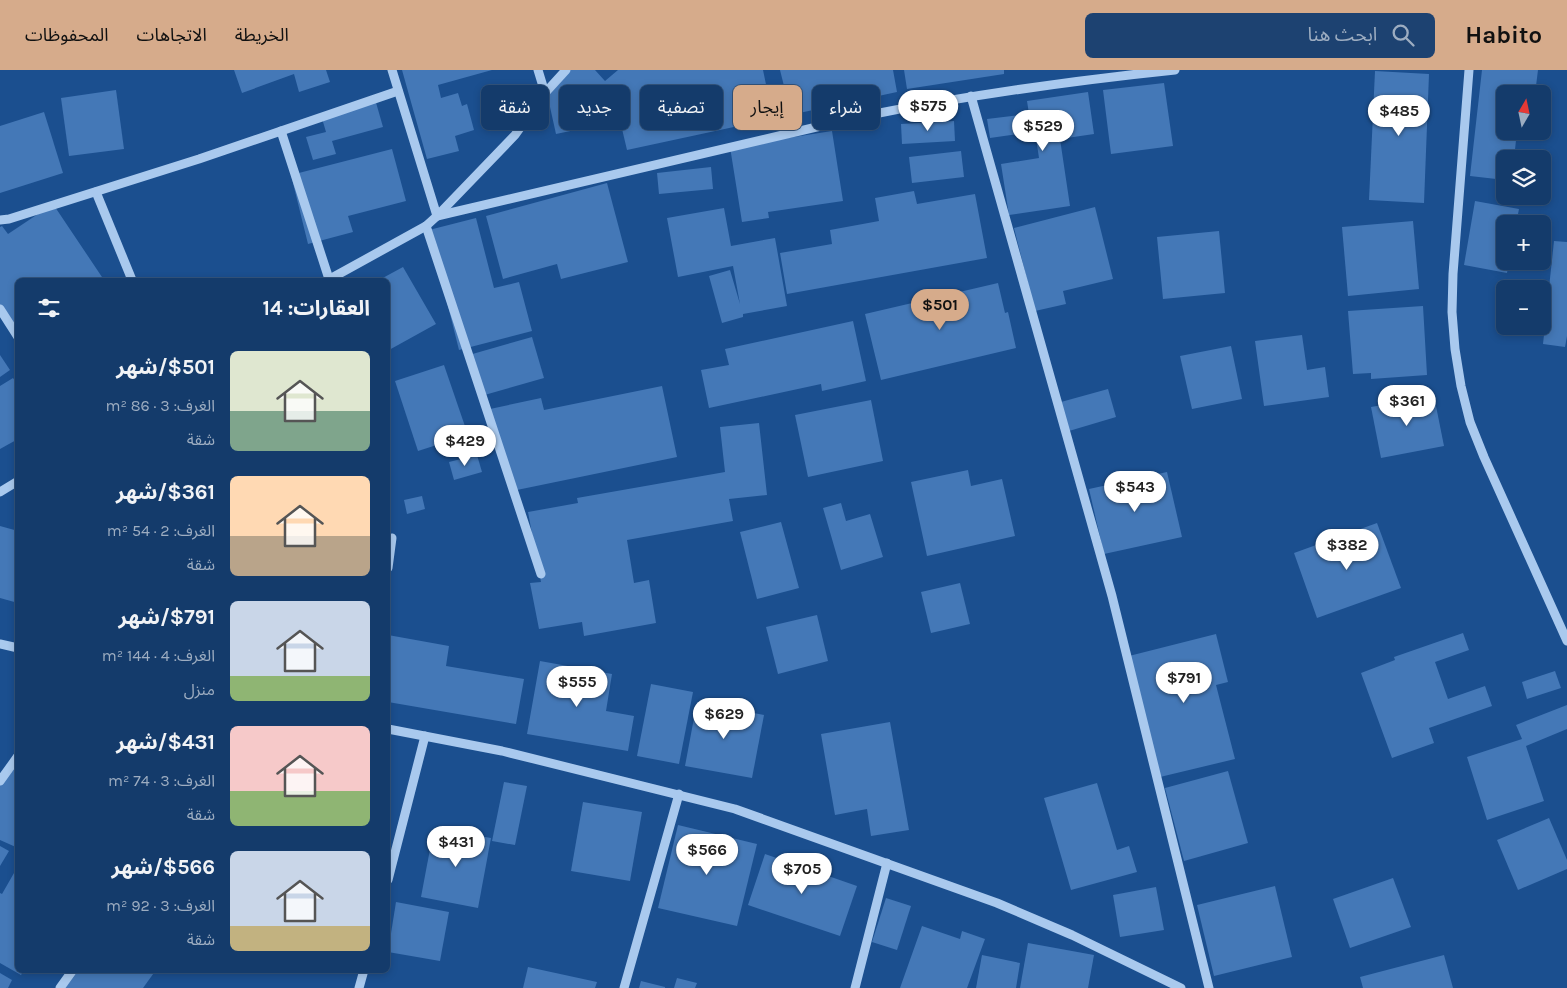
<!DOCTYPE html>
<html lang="ar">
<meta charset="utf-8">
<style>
:root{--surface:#143b6b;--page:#1d4271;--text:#f1f3f6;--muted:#9dadc1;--line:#33557e;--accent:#d6ab8b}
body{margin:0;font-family:Karla,"Noto Sans Arabic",sans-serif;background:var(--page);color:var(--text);direction:rtl;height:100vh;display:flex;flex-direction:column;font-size:19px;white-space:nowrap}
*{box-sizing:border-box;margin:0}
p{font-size:16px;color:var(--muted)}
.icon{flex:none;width:28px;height:28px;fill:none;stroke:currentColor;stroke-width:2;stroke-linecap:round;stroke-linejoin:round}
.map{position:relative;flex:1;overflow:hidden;direction:ltr}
.panel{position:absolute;left:15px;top:208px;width:375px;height:695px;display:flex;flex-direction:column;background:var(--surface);border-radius:8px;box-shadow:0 2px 8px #0003,0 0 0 1px var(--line);direction:rtl}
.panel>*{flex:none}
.banner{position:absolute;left:405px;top:15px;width:475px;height:45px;direction:rtl;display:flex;gap:10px}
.needle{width:32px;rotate:9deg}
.tools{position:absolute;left:1496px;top:15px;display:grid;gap:10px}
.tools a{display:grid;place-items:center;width:55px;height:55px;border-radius:8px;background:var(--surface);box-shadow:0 2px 8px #0003,0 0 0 1px var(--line);font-size:25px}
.price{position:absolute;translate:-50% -42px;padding:0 11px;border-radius:18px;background:#fff;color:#222;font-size:16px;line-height:32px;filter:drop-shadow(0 1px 2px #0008)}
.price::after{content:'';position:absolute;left:50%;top:30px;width:15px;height:11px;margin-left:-8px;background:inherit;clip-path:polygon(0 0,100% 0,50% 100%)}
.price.current{background:var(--accent);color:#111}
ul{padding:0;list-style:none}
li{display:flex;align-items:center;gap:15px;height:125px;padding:0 20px}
li span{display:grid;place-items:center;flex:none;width:140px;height:100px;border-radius:8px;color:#555}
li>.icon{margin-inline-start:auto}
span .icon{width:60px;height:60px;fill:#fffc;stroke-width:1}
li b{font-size:21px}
h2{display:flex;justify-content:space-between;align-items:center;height:60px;padding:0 20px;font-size:21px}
.chip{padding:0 18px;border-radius:8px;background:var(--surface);box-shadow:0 2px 8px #0003,0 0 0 1px var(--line);font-size:18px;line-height:45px}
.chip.current{background:var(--accent);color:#111}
header{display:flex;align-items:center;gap:30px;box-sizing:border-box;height:70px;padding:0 25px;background:var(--accent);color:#111}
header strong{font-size:24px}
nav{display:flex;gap:28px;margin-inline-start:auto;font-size:18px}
.search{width:350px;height:45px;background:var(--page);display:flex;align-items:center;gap:12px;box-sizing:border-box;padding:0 18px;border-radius:8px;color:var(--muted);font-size:19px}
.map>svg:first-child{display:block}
.building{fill:#4478b7}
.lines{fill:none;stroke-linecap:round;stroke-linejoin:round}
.minor{stroke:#a9c9ee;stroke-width:9}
</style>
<header>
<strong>Habito</strong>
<div class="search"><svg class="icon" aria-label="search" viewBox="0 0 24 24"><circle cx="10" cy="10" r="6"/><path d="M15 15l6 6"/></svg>ابحث هنا</div>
<nav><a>الخريطة</a><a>الاتجاهات</a><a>المحفوظات</a></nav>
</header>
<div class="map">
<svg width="1567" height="918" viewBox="0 0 1567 918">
<rect width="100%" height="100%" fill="#1b4f8f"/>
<g class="building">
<polygon points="234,0 326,0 330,12 299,22 294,4 242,23"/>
<polygon points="402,0 492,0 438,15 441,28 458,23 462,36 467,34 474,60 455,66 459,81 427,89"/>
<polygon points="568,0 595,0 605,11 618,0 763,0 768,24 785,20 780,0 893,0 897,22 627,80 614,25 603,34 618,51 556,64 546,19"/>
<polygon points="904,0 1004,0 1004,4 907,19"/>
<polygon points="1482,0 1538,0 1535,24 1505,24 1505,61 1517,61 1514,89 1505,89 1505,110 1470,106"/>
<polygon points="1375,1 1429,4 1424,133 1369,130"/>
<polygon points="1164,13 1173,76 1111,84 1103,20"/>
<polygon points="116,20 124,79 69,86 61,28"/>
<polygon points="1088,22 1094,64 1060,69 1070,136 1009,145 1001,94 1039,88 1036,68 1061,64 1060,58 990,68 987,49 1029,44 1027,31"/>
<polygon points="375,29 383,57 332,71 336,84 313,90 306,67 326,62 321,45"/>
<polygon points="44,42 63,103 0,123 0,56"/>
<polygon points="954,51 955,71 902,74 901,54"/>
<polygon points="832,61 843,131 768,142 769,148 742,152 730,77"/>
<polygon points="392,79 406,131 348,146 353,162 308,174 291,105"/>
<polygon points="961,81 964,107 912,113 909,87"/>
<polygon points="711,97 713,119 659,124 657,103"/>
<polygon points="607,113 628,192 561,209 557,194 503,209 486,146"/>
<polygon points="914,121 917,134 975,124 987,188 787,224 780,183 832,174 830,160 879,151 875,128"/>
<polygon points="1475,131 1519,139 1516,154 1505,154 1505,191 1509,191 1507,203 1464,195"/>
<polygon points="53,134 104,210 18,210 18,267 0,241 0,157 2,156 8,164"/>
<polygon points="1095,137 1113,209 1063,221 1066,234 1035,241 1014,158"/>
<polygon points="724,138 731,176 775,168 787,236 743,244 743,247 722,253 709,206 730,200 740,234 733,196 678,207 667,148"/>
<polygon points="476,148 494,218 519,212 532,261 459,280 429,160"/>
<polygon points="1413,151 1419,219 1348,226 1342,157"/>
<polygon points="1219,161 1225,223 1163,229 1157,167"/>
<polygon points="1554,171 1567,172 1567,266 1565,277 1543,274"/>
<polygon points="403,197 436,254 389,280 388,277 388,210 379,210"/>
<polygon points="998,213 1005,243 1008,242 1016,278 881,310 865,244"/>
<polygon points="1423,236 1427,305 1371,309 1371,303 1353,304 1348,241"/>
<polygon points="853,251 866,311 822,321 821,314 709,338 701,300 729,295 725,279"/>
<polygon points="1302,265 1307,300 1325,297 1329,327 1264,336 1255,271"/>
<polygon points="532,267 544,308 481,326 469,285"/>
<polygon points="1231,276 1242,329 1192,339 1180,286"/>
<polygon points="0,285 10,300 0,307"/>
<polygon points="444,295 468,365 418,381 395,311"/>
<polygon points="13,308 18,315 18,369 0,379 0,316"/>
<polygon points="662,316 677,387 512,421 490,339 541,328 544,340"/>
<polygon points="1108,319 1116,347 1069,361 1061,332"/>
<polygon points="1434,326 1444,376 1381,388 1371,337"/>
<polygon points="871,330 883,391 808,407 795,345"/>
<polygon points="759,353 767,425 729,429 733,451 627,470 634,513 649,510 656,553 584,566 582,552 539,559 530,513 541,512 528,442 578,433 577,428 725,402 720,357"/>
<polygon points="477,385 482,402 454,410 449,392"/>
<polygon points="968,400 971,416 1002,409 1015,466 927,486 911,412"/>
<polygon points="1167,402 1182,467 1104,484 1089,419"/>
<polygon points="422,426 425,439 407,444 404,430"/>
<polygon points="841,433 846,451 870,444 883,487 841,500 823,438"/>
<polygon points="781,452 799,518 757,529 740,462"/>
<polygon points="1377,453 1401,518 1317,548 1294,483"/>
<polygon points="0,456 18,461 18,533 0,528"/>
<polygon points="960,513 970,554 931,563 921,522"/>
<polygon points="817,545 828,591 778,604 766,557"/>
<polygon points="1463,563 1469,580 1435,592 1448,629 1485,616 1492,636 1429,658 1434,673 1392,688 1361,603 1395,590 1394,587"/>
<polygon points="1216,564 1228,612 1216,615 1235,689 1160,707 1129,586"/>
<polygon points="388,565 449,576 446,596 524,609 516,654 388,632"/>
<polygon points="540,591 612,604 606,641 634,646 628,681 527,664"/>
<polygon points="1555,601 1561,618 1527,629 1522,612"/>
<polygon points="651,614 693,622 679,694 637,686"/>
<polygon points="697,632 764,645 752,708 685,696"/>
<polygon points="1567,635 1567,659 1526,676 1544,731 1487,750 1467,687 1522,669 1516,655"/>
<polygon points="890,652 909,760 871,766 867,739 835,745 821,664"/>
<polygon points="18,676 18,778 0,770 0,711"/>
<polygon points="1228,701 1248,773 1184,791 1165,718"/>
<polygon points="504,712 527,716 515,775 492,771"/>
<polygon points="1097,713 1117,780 1129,776 1137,802 1071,820 1044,728"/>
<polygon points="583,732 642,742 630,811 571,801"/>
<polygon points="1549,748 1567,790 1567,799 1518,820 1497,770"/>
<polygon points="678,755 757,774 737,856 658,838"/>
<polygon points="434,758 491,768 478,838 421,827"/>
<polygon points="0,776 9,781 0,796"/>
<polygon points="765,784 857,816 840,866 748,835"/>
<polygon points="18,796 18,900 24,900 21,905 0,893 0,823 2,824"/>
<polygon points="1393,808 1411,857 1350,878 1333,829"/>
<polygon points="1275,816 1292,887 1214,906 1197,835"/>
<polygon points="1156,817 1164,860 1120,867 1113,825"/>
<polygon points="886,828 911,836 897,880 872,872"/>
<polygon points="396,832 449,842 440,891 388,882"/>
<polygon points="922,856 960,869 962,861 985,869 967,918 900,918"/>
<polygon points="1028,873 1094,885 1088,918 1020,918"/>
<polygon points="982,885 1020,893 1016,918 976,918"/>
<polygon points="1444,885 1453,918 1363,918 1360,907"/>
<polygon points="528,897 597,912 595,918 523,918"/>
<polygon points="79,900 156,900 143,918 65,918"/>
<polygon points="0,903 12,910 8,918 0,918"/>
<polygon points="677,908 697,913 695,918 674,918"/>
<polygon points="641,911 665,917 665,918 639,918"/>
</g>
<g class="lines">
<g class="minor">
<path d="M392,0L437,146L859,47C964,26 1069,11 1175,0"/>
<polyline points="538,0 545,23"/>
<polyline points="1469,0 1453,204 1452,242 1455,279 1461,316 1470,352 1484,387 1567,571"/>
<polyline points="971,26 1112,526 1209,918"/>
<polyline points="281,61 329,209"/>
<polyline points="96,122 132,210"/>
<polyline points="0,150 9,149 199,89 398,21"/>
<polyline points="426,156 541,504"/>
<polyline points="328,210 426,156 437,146 515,65 545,23 566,0"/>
<polyline points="0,239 18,267"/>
<polyline points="0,422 18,411"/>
<polyline points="388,498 392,468"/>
<polyline points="0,574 18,578"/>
<polyline points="388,659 502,681 735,739 997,833 1072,865 1181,918"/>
<polyline points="0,711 18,686"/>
<polyline points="388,810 425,666"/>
<polyline points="60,918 73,900"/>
<polyline points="359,918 364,900"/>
<polyline points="624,918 679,724"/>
<polyline points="855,918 887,793"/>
</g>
</g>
</svg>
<div class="tools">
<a><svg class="needle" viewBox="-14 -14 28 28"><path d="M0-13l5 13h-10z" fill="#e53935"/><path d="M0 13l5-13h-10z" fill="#9dadc1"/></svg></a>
<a><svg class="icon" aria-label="layers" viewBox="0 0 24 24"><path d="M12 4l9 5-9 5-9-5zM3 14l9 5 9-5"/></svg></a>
<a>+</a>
<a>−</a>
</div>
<b class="price" style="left:928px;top:62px">$575</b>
<b class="price" style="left:1399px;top:67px">$485</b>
<b class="price" style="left:1043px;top:82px">$529</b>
<b class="price current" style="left:940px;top:261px">$501</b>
<b class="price" style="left:1407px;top:357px">$361</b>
<b class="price" style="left:465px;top:397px">$429</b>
<b class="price" style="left:1135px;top:443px">$543</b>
<b class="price" style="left:1347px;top:501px">$382</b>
<b class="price" style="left:1184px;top:634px">$791</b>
<b class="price" style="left:577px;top:638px">$555</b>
<b class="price" style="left:724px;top:670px">$629</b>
<b class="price" style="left:456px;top:798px">$431</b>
<b class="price" style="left:707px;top:806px">$566</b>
<b class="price" style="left:802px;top:825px">$705</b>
<div class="banner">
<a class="chip">شراء</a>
<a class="chip current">إيجار</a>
<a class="chip">تصفية</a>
<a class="chip">جديد</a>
<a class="chip">شقة</a>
</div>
<section class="panel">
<h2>العقارات: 14<svg class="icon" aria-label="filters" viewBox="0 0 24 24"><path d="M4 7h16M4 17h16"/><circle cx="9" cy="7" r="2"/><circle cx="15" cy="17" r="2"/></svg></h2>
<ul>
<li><span style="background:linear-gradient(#dfe7d0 60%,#7fa58c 0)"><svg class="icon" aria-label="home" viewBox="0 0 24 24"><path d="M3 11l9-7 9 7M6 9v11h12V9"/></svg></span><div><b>$501/شهر</b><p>الغرف: 3 · 86 m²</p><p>شقة</p></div></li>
<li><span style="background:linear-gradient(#ffd9b3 60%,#b9a48a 0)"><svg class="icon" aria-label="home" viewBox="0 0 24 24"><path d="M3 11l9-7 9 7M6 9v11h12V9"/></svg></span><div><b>$361/شهر</b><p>الغرف: 2 · 54 m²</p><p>شقة</p></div></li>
<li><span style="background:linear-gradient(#c9d6e8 75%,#8fb573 0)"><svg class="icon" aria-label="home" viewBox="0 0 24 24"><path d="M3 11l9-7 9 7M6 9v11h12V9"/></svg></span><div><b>$791/شهر</b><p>الغرف: 4 · 144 m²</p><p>منزل</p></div></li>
<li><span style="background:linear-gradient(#f6c9c9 65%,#8fb573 0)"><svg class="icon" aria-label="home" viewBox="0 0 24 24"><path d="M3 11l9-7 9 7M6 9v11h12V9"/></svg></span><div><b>$431/شهر</b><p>الغرف: 3 · 74 m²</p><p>شقة</p></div></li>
<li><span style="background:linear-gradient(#c9d6e8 75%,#c2b280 0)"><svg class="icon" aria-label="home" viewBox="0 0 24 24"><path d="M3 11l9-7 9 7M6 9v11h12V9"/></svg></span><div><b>$566/شهر</b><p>الغرف: 3 · 92 m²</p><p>شقة</p></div></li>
</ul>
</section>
</div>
